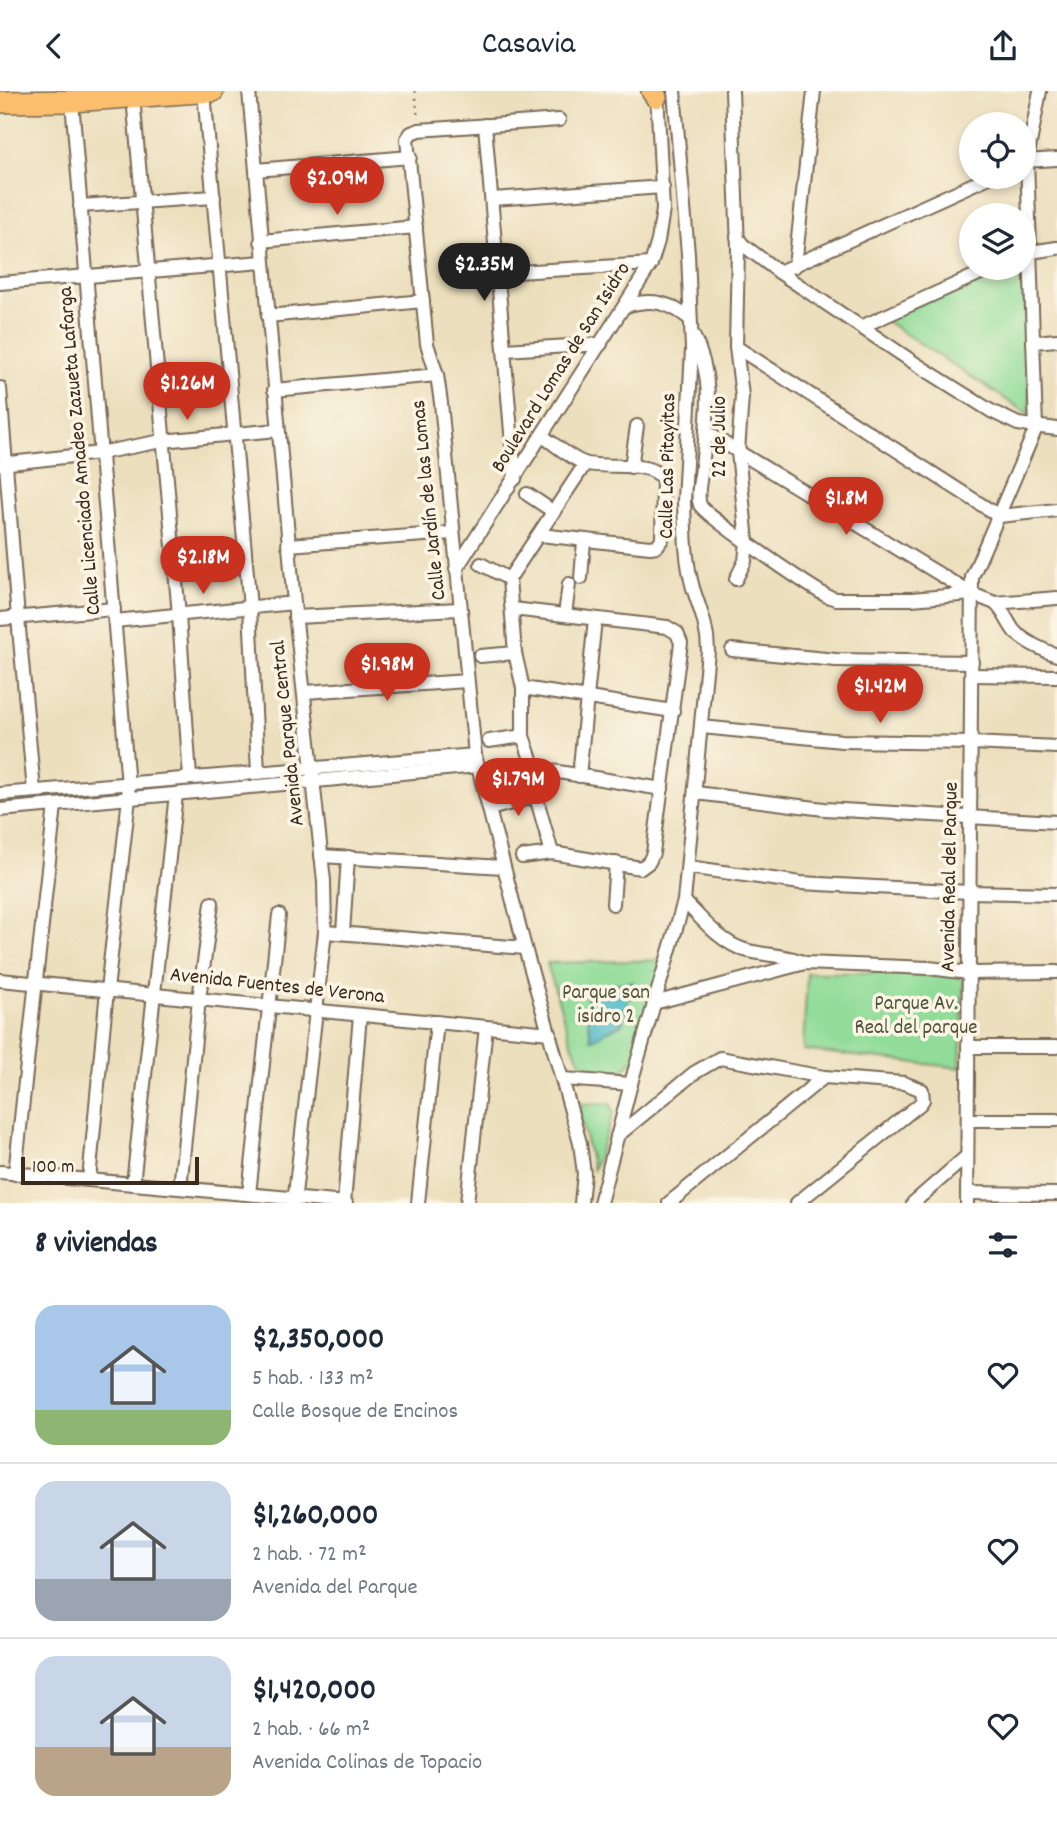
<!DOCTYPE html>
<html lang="es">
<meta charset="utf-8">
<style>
:root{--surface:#fff;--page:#f2f2f3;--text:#1f2937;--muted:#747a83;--line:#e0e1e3;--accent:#c8321e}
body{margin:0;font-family:Dekko,sans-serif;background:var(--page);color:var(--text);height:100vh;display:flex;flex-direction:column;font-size:26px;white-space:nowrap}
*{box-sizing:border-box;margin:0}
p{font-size:23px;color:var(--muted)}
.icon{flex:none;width:38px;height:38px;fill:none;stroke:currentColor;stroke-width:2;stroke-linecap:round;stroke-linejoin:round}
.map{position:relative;height:1112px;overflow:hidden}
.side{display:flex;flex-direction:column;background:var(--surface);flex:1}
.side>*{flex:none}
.controls{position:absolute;left:959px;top:21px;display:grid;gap:14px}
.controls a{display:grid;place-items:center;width:77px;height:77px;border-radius:50%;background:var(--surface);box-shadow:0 4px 10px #0003;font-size:35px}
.scale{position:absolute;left:21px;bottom:18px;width:178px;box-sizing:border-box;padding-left:7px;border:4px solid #3b2a1e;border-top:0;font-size:19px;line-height:24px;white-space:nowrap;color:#3b2a1e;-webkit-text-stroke:5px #fcf5e5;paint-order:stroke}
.price{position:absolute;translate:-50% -60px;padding:0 16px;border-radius:24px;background:var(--accent);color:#fff;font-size:23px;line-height:46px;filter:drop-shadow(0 2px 4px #0008)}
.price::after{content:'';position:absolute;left:50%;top:42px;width:21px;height:16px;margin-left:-10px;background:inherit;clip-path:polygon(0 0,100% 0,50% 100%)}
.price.active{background:#222;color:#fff}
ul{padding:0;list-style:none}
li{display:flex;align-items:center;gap:21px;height:175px;padding:0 35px}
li+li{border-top:2px solid var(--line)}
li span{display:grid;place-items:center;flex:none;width:196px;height:140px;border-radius:21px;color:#555}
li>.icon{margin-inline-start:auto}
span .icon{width:84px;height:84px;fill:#fffc;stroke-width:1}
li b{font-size:30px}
h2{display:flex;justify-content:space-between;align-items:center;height:84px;padding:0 35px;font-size:30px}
header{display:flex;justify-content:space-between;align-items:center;height:91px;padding:0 35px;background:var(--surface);font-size:32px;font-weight:600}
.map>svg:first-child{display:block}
.green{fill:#90dc98;stroke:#66835b;stroke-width:2}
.water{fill:#4ab6c6;stroke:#427072;stroke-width:2}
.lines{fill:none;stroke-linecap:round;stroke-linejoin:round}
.minor-casing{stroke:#796956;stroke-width:16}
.primary-casing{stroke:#796956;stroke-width:24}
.path{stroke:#796956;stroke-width:2;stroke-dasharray:2 5;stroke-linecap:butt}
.minor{stroke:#fff;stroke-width:12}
.primary{stroke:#fabe6d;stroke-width:21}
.labels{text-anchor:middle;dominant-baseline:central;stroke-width:7;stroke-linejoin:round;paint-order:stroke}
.street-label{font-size:21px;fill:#3b2a1e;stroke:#fcf5e5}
.park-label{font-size:21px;fill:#50563c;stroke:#fcf5e5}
</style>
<header><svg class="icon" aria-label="back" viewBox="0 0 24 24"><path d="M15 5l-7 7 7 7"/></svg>Casavia<svg class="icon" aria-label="share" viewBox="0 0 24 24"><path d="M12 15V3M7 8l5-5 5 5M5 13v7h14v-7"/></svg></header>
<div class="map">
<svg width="1057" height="1112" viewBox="0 0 1057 1112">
<rect width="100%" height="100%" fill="#fcf5e5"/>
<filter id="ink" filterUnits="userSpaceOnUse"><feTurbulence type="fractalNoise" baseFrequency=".0143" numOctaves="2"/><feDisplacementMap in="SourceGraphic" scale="14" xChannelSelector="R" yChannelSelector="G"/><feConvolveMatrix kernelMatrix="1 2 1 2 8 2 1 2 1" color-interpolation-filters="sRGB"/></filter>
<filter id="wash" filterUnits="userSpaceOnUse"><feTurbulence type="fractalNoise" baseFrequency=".00686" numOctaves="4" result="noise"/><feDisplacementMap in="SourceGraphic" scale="28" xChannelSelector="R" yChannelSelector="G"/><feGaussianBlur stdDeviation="1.57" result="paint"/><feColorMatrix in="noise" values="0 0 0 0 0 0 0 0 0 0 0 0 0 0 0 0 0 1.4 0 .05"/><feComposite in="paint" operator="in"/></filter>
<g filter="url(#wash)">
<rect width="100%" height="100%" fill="#ecdfbd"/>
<g class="green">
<polygon points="1024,166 1030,324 884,229 999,177 1024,177"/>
<polygon points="668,869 636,966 623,979 599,982 580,971 569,945 547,872"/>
<polygon points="964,881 960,977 803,959 807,882"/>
<polygon points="610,1012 614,1021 593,1079 580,1023 581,1013"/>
</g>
<polygon class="water" points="633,891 622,933 591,949 586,917 589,896"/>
</g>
<g filter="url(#ink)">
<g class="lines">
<g class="minor-casing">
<g id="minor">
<polyline points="249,0 294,512 324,790 325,841 294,1112"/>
<polyline points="732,0 738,157 736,256 742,305 738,361 747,451 745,470 736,488"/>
<polyline points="204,1 250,517 258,682"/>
<polyline points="133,6 179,524 190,687"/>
<polyline points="72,10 129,707 107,899 89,1089"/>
<polyline points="559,29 419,39 411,42 407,48 427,253 437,284 441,312 475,664 525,857 580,1052 584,1083 581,1112"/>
<polyline points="485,34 515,388"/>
<polyline points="1024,70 1057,68"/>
<polyline points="256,79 410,66"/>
<polyline points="492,108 663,96"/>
<polyline points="80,115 214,106"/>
<polyline points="737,146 743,154 779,181 913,271 991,320 1018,333 1057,338"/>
<polyline points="261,150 416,136"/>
<polyline points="1024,162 1057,157"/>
<polyline points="795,175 814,0"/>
<polyline points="779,181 989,86"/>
<polyline points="499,182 651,173"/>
<polyline points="0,192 263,171"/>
<path d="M626,215C652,207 669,211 690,228"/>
<polyline points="268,225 423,210"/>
<polyline points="863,235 992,177"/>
<path d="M693,244C716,290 707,327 702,376C701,387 696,404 700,414C704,424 810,496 827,505L836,508H911L972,503"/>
<polyline points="1033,251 1057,249"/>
<polyline points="736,256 999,425 1057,419"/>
<polyline points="505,259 601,253"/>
<polyline points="0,297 18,527 34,700"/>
<polyline points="274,299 437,284"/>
<polyline points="706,341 972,503 995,512 1057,507"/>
<polyline points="1,373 100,362 162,350 278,339"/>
<polyline points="631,376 637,335"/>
<polyline points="527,403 554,421"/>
<path d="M540,444L650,456L657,455L662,448L663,389C652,367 604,379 584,372C570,367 555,353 542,345"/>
<polyline points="288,454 452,442"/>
<polyline points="481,473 509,488"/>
<polyline points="456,478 651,173 658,150 663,119 657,1"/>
<polyline points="581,487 584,450"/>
<path d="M995,512C1005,521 1008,533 1015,541C1026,551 1044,560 1057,564"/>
<polyline points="513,518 667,536 677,542 681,552 653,762 649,771 641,777 552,762 522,766"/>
<polyline points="565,524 569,493"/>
<polyline points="295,526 460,518"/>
<polyline points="0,528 114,518"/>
<polyline points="115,530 294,512"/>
<polyline points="732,559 836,569 972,571"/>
<polyline points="480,565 515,562"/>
<polyline points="972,584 1057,585"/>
<polyline points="523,597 673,620"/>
<polyline points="305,601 467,590"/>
<polyline points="702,636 842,650 971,652 1057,656"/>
<polyline points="489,650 523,645"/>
<polyline points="534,677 662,698"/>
<polyline points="579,685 595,528"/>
<polyline points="696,702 824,718 1057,731"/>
<polyline points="0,703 475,664"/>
<polyline points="487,707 533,695"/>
<polyline points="490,718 536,705"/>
<polyline points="0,719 478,675"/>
<polyline points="552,762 533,695 534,677 523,645 523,597 515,562 509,488 585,373"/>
<polyline points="321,765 503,776"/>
<polyline points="688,776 801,792 969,801 1057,803"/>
<path d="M684,810C701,827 721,852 745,859C765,865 785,863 805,872"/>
<polyline points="613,813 616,772"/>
<polyline points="325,841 525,857"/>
<polyline points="343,842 348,766"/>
<polyline points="0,889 550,942"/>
<polyline points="654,912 805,872 929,877 969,882 1057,881"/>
<polyline points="968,956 1057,956"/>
<polyline points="563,988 631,993"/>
<polyline points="968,1029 1057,1029"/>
<polyline points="617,1045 694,982 720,967 824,986 904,992 922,999 923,1009 920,1013 797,1112"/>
<polyline points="0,1081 346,1112"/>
<polyline points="15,1083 55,714"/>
<polyline points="133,1093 176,703"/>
<polyline points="180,1097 199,908 212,812"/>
<polyline points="967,1102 1057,1103"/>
<polyline points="249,1103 279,824"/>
<polyline points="344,1112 360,924"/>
<polyline points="418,1112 437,931"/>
<polyline points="467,1112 486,936"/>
<path d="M600,1112L633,985L684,810L708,560C708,536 700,519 693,497C685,469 685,439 684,410L692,258L688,163L674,0"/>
<polyline points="669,1112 824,986"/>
<polyline points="913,1112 967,1065"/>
<polyline points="967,1112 972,486 1036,337 1027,68 1040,0"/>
</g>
</g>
<g class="primary-casing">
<g id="primary">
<polyline points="652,0 656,6"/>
<polyline points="0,11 72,10 213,0"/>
</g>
</g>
<polyline class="path" points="415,0 418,28"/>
<use href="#minor" class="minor"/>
<use href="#primary" class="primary"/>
</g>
</g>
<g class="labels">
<g class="street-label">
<text transform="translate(562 277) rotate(-58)">Boulevard Lomas de San Isidro</text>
<text transform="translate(721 346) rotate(-90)">22 de Julio</text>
<text transform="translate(81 360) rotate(-95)">Calle Licenciado Amadeo Zazueta Lafarga</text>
<text transform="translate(669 375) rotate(-89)">Calle Las Pitayitas</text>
<text transform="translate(430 409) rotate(-96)">Calle Jardín de las Lomas</text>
<text transform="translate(289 642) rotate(-96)">Avenida Parque Central</text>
<text transform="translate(951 786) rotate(-89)">Avenida Real del Parque</text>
<text transform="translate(277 896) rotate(6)">Avenida Fuentes de Verona</text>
</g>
<g class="park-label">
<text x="606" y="903">Parque san<tspan x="606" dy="24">isidro 2</tspan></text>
<text x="916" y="914">Parque Av.<tspan x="916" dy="24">Real del parque</tspan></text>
</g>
</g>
</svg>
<div class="controls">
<a><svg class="icon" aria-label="locate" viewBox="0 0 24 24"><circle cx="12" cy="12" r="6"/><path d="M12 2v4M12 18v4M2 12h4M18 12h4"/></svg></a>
<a><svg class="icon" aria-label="layers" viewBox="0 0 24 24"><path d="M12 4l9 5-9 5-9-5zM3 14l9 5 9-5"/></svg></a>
</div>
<div class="scale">100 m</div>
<b class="price" style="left:337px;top:126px">$2.09M</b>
<b class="price active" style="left:484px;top:212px">$2.35M</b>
<b class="price" style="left:187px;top:331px">$1.26M</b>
<b class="price" style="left:846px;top:446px">$1.8M</b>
<b class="price" style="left:203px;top:505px">$2.18M</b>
<b class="price" style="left:387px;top:612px">$1.98M</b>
<b class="price" style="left:880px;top:634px">$1.42M</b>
<b class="price" style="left:518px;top:727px">$1.79M</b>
</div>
<section class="side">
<h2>8 viviendas<svg class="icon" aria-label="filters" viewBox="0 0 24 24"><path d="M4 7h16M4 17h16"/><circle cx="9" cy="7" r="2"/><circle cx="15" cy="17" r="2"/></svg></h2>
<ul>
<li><span style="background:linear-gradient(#a9c7e8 75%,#8fb573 0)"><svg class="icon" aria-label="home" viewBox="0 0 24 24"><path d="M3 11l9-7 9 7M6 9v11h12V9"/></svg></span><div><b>$2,350,000</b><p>5 hab. · 133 m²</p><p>Calle Bosque de Encinos</p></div><svg class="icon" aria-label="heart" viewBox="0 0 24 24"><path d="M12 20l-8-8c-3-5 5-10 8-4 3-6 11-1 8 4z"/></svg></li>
<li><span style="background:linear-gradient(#c9d6e8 70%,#9aa5b1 0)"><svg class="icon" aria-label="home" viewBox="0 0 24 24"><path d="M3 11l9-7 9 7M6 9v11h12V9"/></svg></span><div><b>$1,260,000</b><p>2 hab. · 72 m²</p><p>Avenida del Parque</p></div><svg class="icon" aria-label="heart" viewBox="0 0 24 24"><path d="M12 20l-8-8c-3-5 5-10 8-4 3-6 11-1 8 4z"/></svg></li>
<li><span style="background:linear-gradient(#c9d6e8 65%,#b9a48a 0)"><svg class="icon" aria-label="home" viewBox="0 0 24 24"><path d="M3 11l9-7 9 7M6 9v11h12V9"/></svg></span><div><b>$1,420,000</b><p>2 hab. · 66 m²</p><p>Avenida Colinas de Topacio</p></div><svg class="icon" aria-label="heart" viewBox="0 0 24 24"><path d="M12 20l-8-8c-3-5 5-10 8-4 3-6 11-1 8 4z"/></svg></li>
</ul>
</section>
